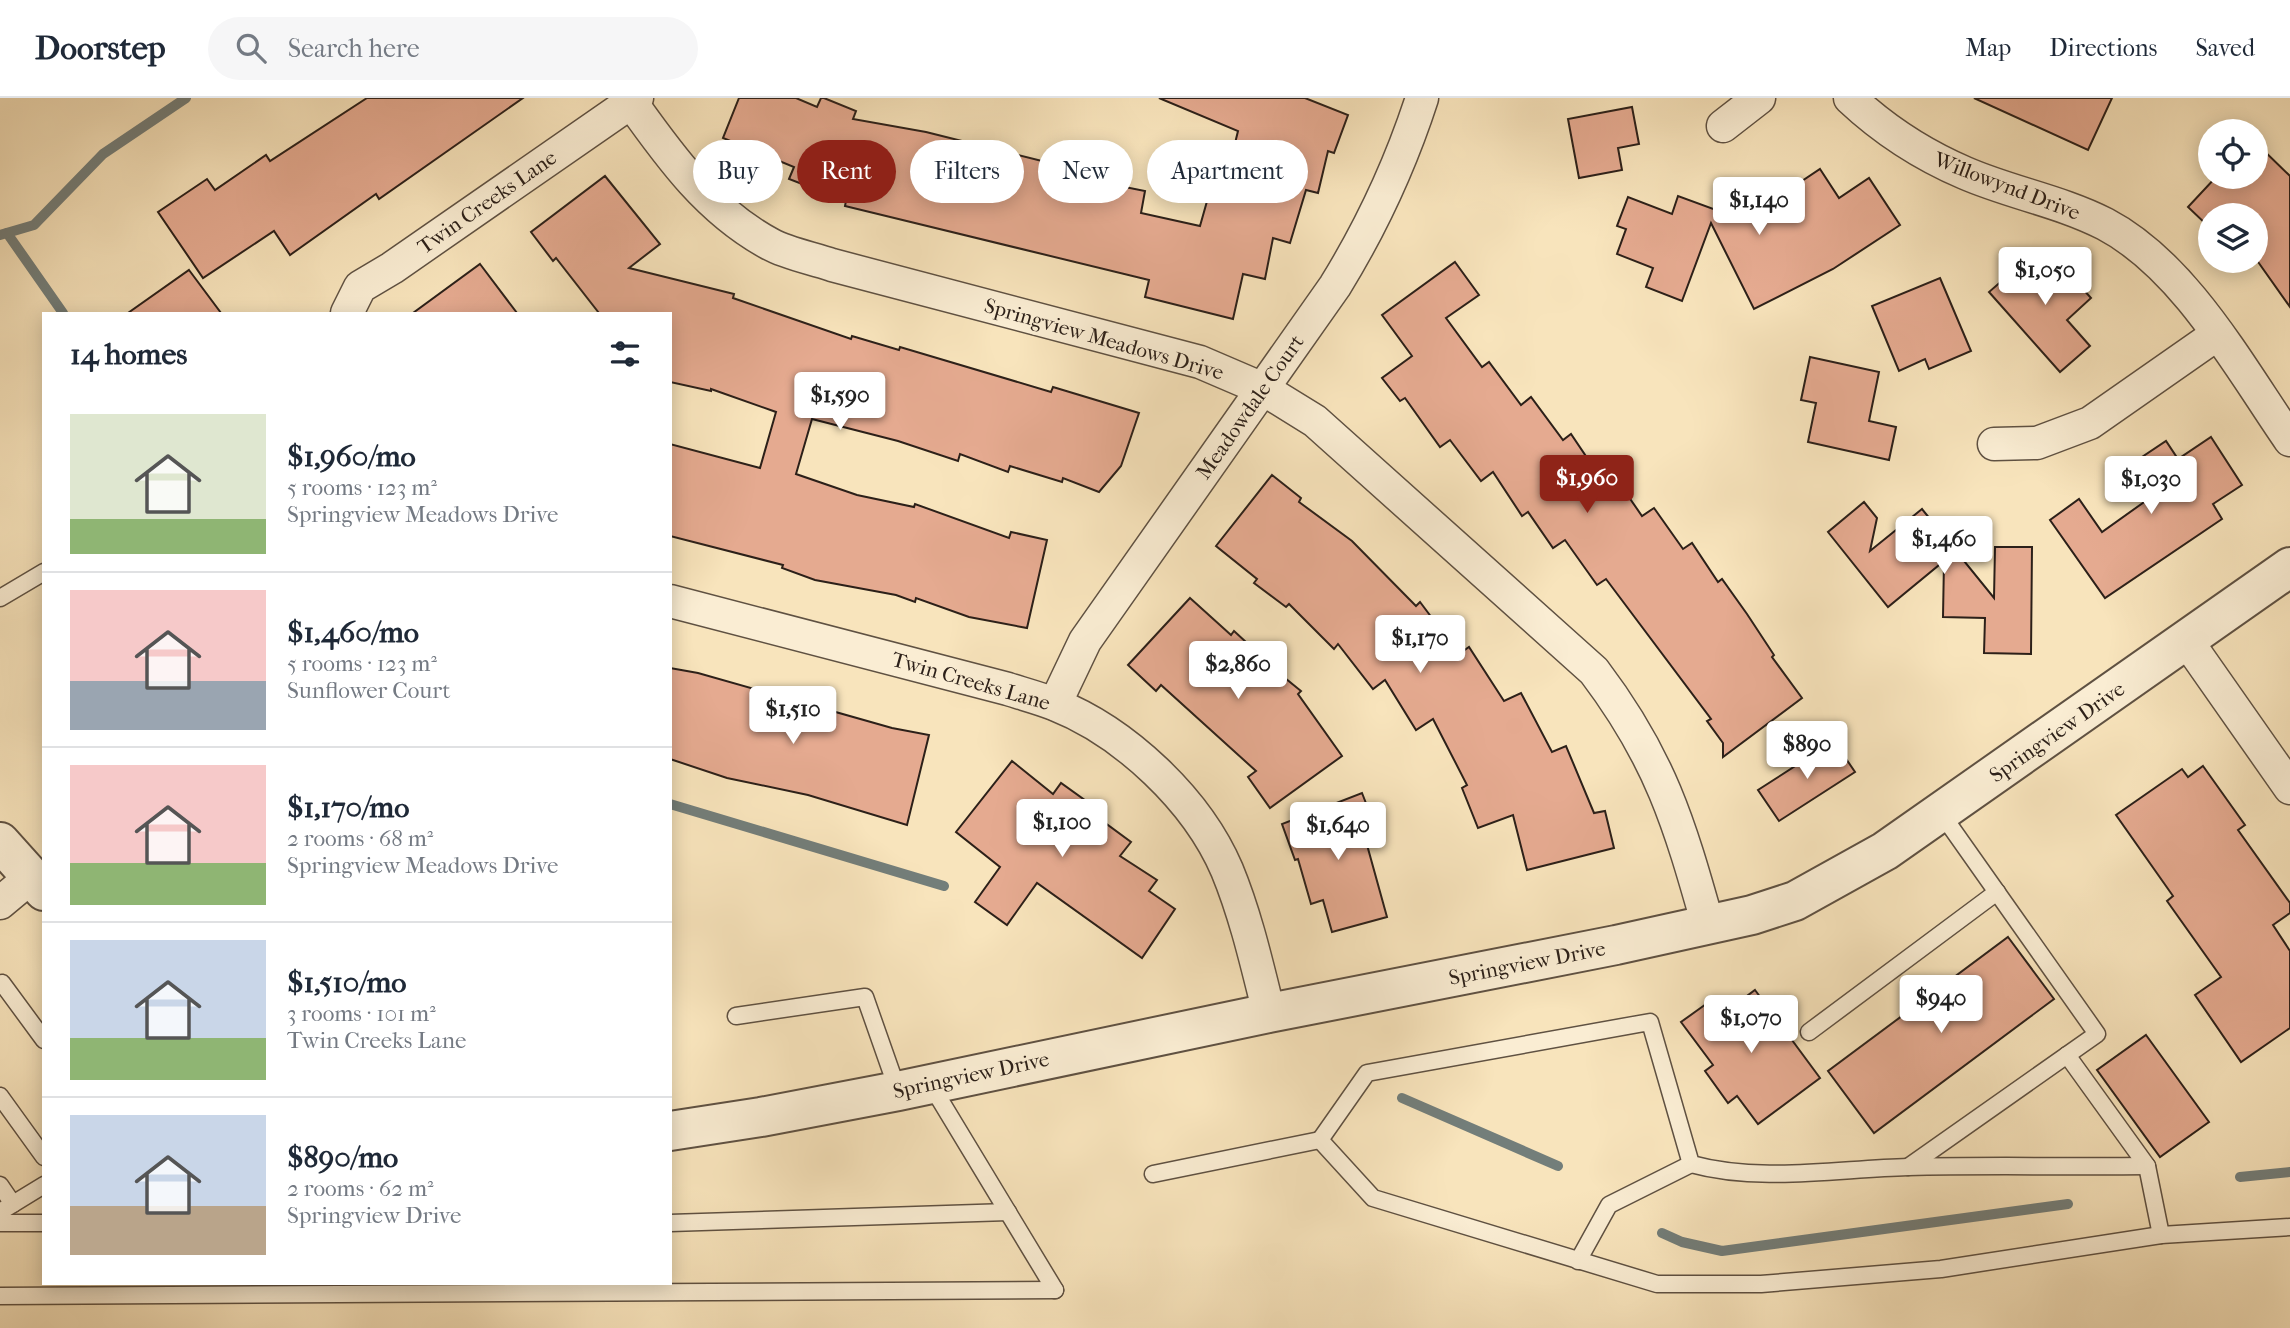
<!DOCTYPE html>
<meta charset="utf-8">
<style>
:root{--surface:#fff;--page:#f6f6f7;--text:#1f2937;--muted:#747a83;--line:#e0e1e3;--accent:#8f2418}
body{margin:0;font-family:"IM FELL French Canon",serif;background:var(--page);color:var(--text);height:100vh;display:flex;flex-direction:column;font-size:26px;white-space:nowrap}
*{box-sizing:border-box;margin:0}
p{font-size:23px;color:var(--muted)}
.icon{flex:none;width:38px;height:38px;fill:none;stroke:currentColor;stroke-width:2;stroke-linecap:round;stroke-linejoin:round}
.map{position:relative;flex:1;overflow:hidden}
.drawer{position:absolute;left:42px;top:214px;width:630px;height:973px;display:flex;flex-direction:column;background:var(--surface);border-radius:0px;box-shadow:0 4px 18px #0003}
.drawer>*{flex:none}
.banner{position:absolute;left:693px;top:42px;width:665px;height:63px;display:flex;gap:14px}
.fabs{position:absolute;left:2198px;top:21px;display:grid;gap:14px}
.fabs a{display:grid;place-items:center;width:70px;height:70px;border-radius:50%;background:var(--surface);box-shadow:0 4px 18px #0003;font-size:35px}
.price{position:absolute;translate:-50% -60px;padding:0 16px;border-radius:7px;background:#fff;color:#222;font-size:23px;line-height:46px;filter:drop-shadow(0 2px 4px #0008)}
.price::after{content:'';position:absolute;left:50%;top:42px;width:21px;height:16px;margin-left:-10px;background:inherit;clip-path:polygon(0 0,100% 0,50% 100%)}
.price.on{background:var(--accent);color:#fff}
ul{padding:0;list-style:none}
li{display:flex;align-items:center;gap:21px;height:175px;padding:0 28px}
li+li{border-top:2px solid var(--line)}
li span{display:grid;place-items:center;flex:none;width:196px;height:140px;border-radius:0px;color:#555}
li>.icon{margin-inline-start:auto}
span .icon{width:84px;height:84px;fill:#fffc;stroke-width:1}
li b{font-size:30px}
h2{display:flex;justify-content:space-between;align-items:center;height:84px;padding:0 28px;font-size:30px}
.pill{padding:0 24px;border-radius:32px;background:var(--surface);box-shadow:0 4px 18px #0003;font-size:24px;line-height:63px}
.pill.on{background:var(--accent);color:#fff}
header{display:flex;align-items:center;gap:42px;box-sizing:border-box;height:98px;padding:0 35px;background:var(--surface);border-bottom:2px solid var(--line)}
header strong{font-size:33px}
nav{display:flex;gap:38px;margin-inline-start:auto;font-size:24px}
.search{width:490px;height:63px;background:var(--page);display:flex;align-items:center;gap:18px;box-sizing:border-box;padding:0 24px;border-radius:38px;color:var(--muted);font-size:26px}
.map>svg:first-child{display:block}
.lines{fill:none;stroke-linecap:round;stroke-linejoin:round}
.stream{stroke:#737e7a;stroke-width:10}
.building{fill:#e5aa90;stroke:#2c2019;stroke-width:2}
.service-casing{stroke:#5f5142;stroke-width:19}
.minor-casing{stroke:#5f5142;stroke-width:35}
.tertiary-casing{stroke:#5f5142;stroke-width:42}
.service{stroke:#faedd3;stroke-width:16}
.minor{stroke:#faedd3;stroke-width:32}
.tertiary{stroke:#faedd3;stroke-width:38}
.labels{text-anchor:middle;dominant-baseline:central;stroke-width:7;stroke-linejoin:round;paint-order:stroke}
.street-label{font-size:21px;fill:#2c2019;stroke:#faedd3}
</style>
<header>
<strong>Doorstep</strong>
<div class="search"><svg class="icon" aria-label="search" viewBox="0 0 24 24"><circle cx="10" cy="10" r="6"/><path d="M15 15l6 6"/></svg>Search here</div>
<nav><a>Map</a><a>Directions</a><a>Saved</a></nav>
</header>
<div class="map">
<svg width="2290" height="1230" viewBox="0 0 2290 1230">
<rect width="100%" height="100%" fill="#f8e4bc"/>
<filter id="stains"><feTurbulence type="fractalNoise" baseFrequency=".00286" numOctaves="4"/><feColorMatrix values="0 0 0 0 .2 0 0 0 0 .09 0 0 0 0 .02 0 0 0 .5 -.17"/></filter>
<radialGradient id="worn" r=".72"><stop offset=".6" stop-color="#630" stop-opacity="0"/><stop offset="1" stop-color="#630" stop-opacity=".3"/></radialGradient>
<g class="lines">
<g class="stream">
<polyline points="7,135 63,215"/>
<polyline points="0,137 34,127 103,56 186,0"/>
<polyline points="670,706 944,788"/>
<polyline points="1402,1000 1558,1068"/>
<polyline points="2240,1079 2290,1074"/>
<polyline points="1662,1135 1682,1144 1722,1153 2068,1106"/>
</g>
</g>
<g class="building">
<polygon points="367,0 523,0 379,101 376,96 290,157 274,133 203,180 158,114 207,81 215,92 266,57 270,63"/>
<polygon points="739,0 796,0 817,9 821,0 824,0 856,13 853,21 926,34 1050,65 1049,70 1100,84 1145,93 1141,115 1200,128 1213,82 1225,86 1238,33 1159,0 1305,0 1348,17 1334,55 1328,53 1318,95 1306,92 1290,145 1273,140 1265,181 1243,176 1233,221 1145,199 1149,182 845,108 846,103 789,81 794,69 723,40"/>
<polygon points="1974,0 2112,0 2088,52"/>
<polygon points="1632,9 1639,46 1618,50 1622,72 1579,80 1568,21"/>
<polygon points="2256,45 2290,78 2290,209 2256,161 2256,117 2210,117 2210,130 2188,109 2216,79 2256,79"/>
<polygon points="1820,71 1839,100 1869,80 1900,127 1833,171 1754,211 1711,125 1682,203 1646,189 1653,170 1617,156 1626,131 1617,128 1628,99 1672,116 1678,98 1735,119 1781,97"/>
<polygon points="605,78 660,146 629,170 734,196 733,200 851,241 852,238 899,252 900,249 1051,294 1053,289 1139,315 1121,368 1099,394 1063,380 1062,384 1010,368 1008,374 960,356 958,363 898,343 812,321 796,376 857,397 914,409 915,406 1009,440 1011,434 1047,442 1027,530 969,519 916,500 915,504 896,497 815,482 782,470 783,467 670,438 670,346 760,370 776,314 711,291 711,293 670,284 670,215 599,215 556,160 553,163 531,134"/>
<polygon points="2047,151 2091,200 2067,222 2090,248 2060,274 1989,194 2020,167 2024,171"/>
<polygon points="1455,164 1479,197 1446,220 1482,269 1489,264 1521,307 1531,299 1563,342 1571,336 1600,379 1610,372 1642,418 1654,410 1683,451 1692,445 1718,484 1722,481 1747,516 1774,557 1772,559 1802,600 1723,659 1723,645 1707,623 1711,621 1606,481 1597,487 1565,442 1553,450 1528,414 1522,418 1493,374 1481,383 1450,342 1440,349 1405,300 1400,303 1382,280 1412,258 1382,217"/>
<polygon points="480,166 517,215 413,215"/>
<polygon points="189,172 221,215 128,215"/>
<polygon points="1940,180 1971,253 1929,271 1925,261 1899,273 1872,208"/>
<polygon points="1810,259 1879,274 1869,323 1896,329 1889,362 1808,344 1816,305 1801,302"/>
<polygon points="2211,339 2242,387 2213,406 2222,421 2105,500 2050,422 2079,401 2102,434 2154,397 2133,365 2166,343 2178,361"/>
<polygon points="1272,377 1301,400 1299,404 1352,443 1416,508 1420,504 1459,556 1469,549 1504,603 1521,595 1552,654 1566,648 1594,715 1605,713 1614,750 1527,772 1513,717 1478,730 1462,690 1467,687 1433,621 1416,632 1385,582 1373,591 1338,546 1334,551 1289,506 1286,509 1254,485 1257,481 1216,448"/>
<polygon points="1864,404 1877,420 1870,453 1922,411 1994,500 1995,449 2032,449 2031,556 1984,555 1985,520 1943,519 1944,463 1888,509 1828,434"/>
<polygon points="1190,500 1231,537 1234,533 1260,557 1259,559 1301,593 1298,596 1342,658 1270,710 1248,679 1256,673 1161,587 1156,593 1128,567"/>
<polygon points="670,570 698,575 892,630 929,637 907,727 808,697 727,680 670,661"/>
<polygon points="1834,643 1855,674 1779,723 1758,692"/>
<polygon points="1012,663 1053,696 1061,685 1093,708 1089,713 1131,744 1120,758 1157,782 1149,793 1175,811 1142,860 1037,785 1007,827 975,804 1000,769 956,734"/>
<polygon points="2203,668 2245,727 2238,732 2290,805 2290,815 2273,827 2290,853 2290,930 2241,964 2195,897 2221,879 2167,803 2173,798 2116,717 2182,671 2188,679"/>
<polygon points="1362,695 1376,731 1364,736 1387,819 1332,834 1323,802 1311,806 1298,761 1295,762 1282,726"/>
<polygon points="2008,839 2054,901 1874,1035 1828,973"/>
<polygon points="1755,892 1820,980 1758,1026 1737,998 1728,1005 1705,973 1713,967 1681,924 1713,901 1724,915"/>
<polygon points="2146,937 2209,1024 2160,1059 2097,972"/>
</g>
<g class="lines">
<g class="service-casing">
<g id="service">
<polyline points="0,500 44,474"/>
<polyline points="2,885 44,942"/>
<polyline points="736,918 865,899 898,993"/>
<polyline points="1809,934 1997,794"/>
<polyline points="2067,957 2147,1068 2161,1137"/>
<polyline points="931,987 1055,1192"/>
<polyline points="0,998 44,1059"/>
<path d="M2147,1068C2067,1069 1987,1067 1908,1069C1836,1071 1760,1085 1691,1066L1650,924L1367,975L1320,1042L1373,1100L1657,1186H1761L1941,1171L2161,1137L2290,1129"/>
<polyline points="1908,1069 2097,936 1941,715"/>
<polyline points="1153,1076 1320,1042"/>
<polyline points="0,1087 13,1106"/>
<polyline points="0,1114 44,1087"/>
<polyline points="0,1125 44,1125"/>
<polyline points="670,1125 1008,1114"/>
<polyline points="1578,1163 1609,1107 1691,1066"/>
<polyline points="0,1198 1055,1192"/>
</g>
</g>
<g class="minor-casing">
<g id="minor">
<path d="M1850,0C1883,31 1923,57 1965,75C2011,95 2060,103 2105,126C2185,168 2240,270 2290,342"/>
<path d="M631,4C670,59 709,113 770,146C788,156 812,160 832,167L1200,264L1263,291L1315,323L1594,573C1660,660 1679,724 1708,827"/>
<polyline points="1723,28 1759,0"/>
<polyline points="347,215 360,189 392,170 637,0"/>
<polyline points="1994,346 2037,345 2090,325 2216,237"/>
<path d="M670,503L1008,591C1023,596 1039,600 1054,606C1125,634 1197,702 1227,772C1246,818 1257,867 1269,915"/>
<polyline points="2187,543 2290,690"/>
<path d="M1055,606L1085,543L1335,188C1372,128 1400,68 1422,0"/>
<polyline points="0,805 30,780"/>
</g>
</g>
<g class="tertiary-casing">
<g id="tertiary">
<polyline points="0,744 44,793"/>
<polyline points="670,1033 761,1019 898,993 1269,915 1616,847 1752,817 1795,803 1885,753 2290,469"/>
</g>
</g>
<use href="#service" class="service"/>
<use href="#minor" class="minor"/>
<use href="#tertiary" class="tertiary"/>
</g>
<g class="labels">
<g class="street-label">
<text transform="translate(2007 88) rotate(21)">Willowynd Drive</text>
<text transform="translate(487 104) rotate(-35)">Twin Creeks Lane</text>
<text transform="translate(1104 241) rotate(16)">Springview Meadows Drive</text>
<text transform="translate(1250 309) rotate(-55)">Meadowdale Court</text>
<text transform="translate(971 583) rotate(16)">Twin Creeks Lane</text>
<text transform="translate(2057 634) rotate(-35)">Springview Drive</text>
<text transform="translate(1527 865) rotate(-11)">Springview Drive</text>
<text transform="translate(971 977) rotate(-12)">Springview Drive</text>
</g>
</g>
<rect width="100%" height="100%" filter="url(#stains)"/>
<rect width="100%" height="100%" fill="url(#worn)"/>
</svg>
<div class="fabs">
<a><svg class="icon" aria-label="locate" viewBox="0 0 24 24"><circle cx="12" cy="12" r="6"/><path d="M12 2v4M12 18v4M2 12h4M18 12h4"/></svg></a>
<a><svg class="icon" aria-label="layers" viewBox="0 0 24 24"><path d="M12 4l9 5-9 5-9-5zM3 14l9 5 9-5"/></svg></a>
</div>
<b class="price" style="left:1759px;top:139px">$1,140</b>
<b class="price" style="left:2045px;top:209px">$1,050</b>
<b class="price" style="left:840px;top:334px">$1,590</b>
<b class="price on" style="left:1587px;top:417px">$1,960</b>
<b class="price" style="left:2151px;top:418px">$1,030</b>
<b class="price" style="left:1944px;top:478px">$1,460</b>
<b class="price" style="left:1420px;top:577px">$1,170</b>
<b class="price" style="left:1238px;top:603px">$2,860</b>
<b class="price" style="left:793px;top:648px">$1,510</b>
<b class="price" style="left:1807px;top:683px">$890</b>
<b class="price" style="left:1062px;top:761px">$1,100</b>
<b class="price" style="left:1338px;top:764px">$1,640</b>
<b class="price" style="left:1941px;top:937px">$940</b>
<b class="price" style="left:1751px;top:957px">$1,070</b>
<div class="banner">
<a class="pill">Buy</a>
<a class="pill on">Rent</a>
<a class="pill">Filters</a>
<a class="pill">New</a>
<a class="pill">Apartment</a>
</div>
<section class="drawer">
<h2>14 homes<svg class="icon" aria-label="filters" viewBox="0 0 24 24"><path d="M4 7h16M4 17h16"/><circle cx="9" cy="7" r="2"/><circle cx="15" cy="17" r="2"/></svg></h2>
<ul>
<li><span style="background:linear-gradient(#dfe7d0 75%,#8fb573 0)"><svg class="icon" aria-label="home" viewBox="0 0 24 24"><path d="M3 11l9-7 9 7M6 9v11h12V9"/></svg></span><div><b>$1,960/mo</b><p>5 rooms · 123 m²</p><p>Springview Meadows Drive</p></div></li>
<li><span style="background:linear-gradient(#f6c9c9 65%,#9aa5b1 0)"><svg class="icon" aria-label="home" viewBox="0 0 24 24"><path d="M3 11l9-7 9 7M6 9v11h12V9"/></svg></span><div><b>$1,460/mo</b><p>5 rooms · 123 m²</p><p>Sunflower Court</p></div></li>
<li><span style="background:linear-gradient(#f6c9c9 70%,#8fb573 0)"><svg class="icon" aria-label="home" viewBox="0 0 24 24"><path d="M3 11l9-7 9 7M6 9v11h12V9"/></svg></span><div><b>$1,170/mo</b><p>2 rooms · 68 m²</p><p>Springview Meadows Drive</p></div></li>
<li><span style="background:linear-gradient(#c9d6e8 70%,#8fb573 0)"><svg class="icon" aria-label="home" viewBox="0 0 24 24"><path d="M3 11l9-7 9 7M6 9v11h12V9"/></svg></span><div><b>$1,510/mo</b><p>3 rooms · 101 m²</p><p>Twin Creeks Lane</p></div></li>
<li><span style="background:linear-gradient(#c9d6e8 65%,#b9a48a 0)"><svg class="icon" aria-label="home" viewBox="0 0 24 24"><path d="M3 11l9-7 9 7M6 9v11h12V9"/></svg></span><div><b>$890/mo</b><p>2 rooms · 62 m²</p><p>Springview Drive</p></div></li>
</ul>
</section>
</div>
